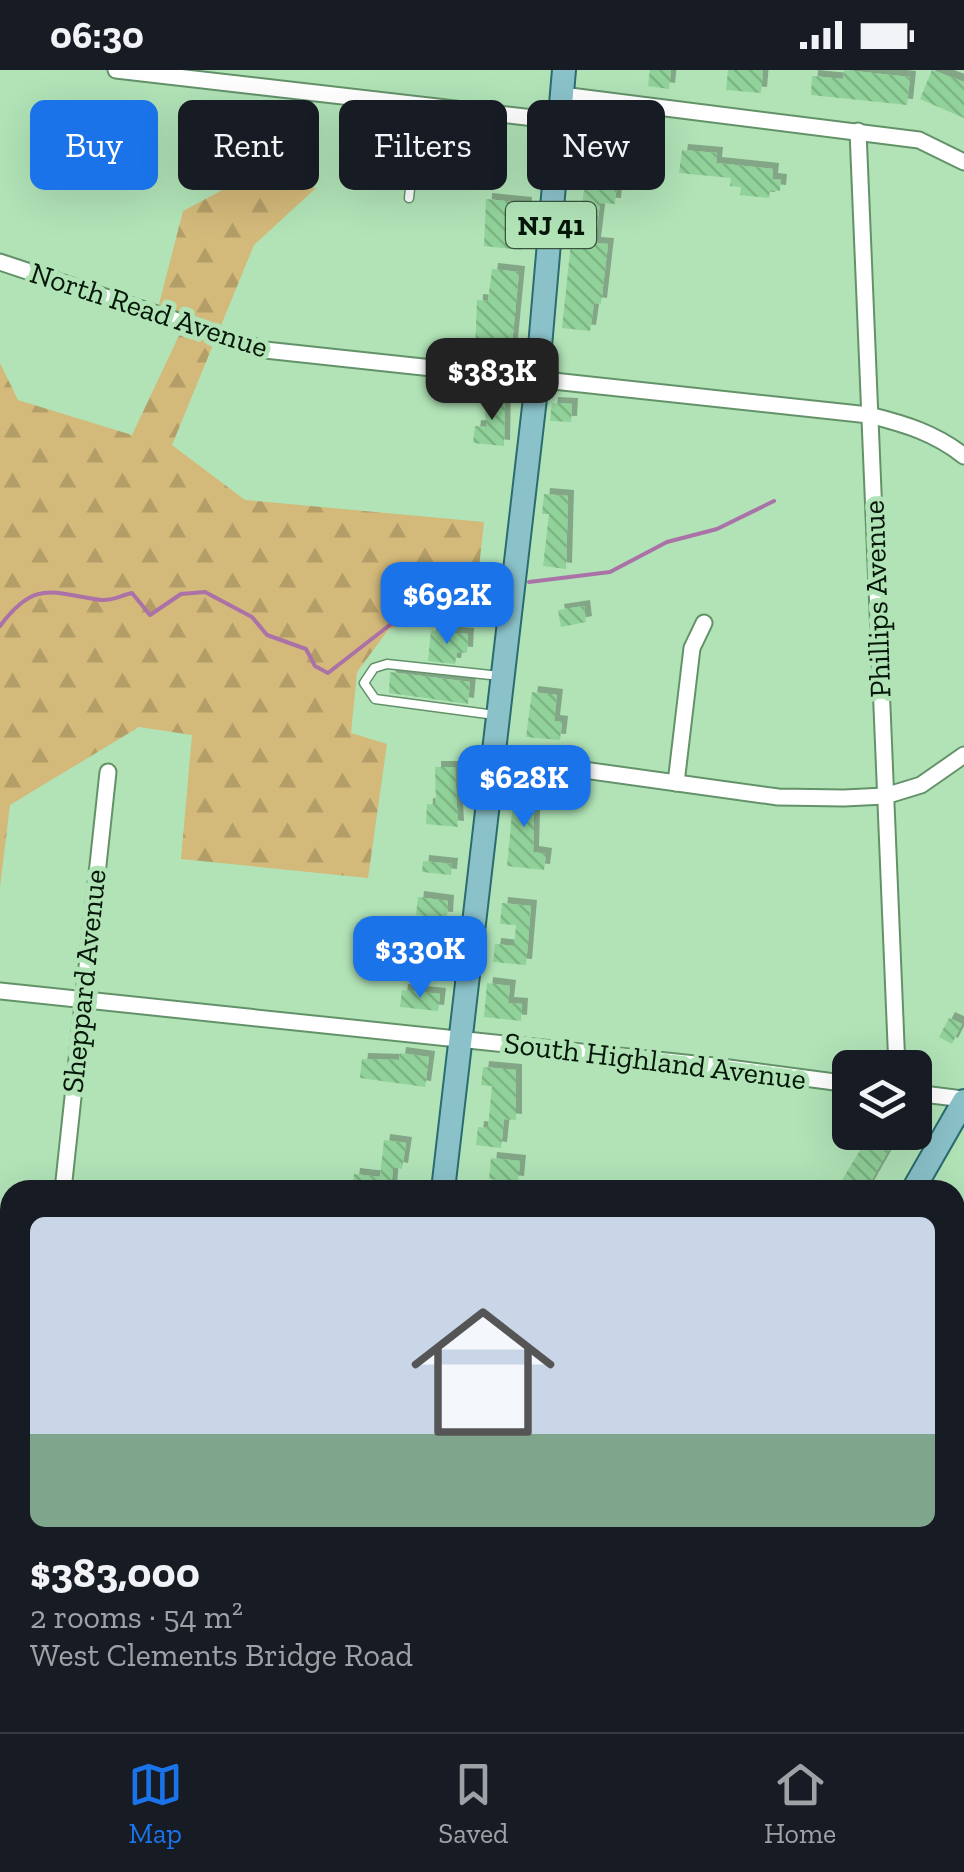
<!DOCTYPE html>
<meta charset="utf-8">
<style>
:root{--surface:#171b24;--page:#242831;--text:#f1f3f6;--muted:#9ea1a6;--line:#363941;--accent:#1a73e8}
body{margin:0;font-family:"Zilla Slab",serif;background:var(--page);color:var(--text);height:100vh;display:flex;flex-direction:column;font-size:38px;white-space:nowrap}
*{box-sizing:border-box;margin:0}
p{font-size:32px;color:var(--muted)}
.icon{flex:none;width:55px;height:55px;fill:none;stroke:currentColor;stroke-width:2;stroke-linecap:round;stroke-linejoin:round}
.map{position:relative;flex:1;overflow:hidden}
.side{position:absolute;left:0px;top:1110px;width:965px;height:552px;display:flex;flex-direction:column;background:var(--surface);border-radius:30px 30px 0 0;box-shadow:0 10px 40px #0002}
.side>*{flex:none}
.top-card{position:absolute;left:30px;top:30px;width:905px;height:90px;display:flex;gap:20px}
.fabs{position:absolute;left:832px;top:980px;display:grid;gap:20px}
.fabs a{display:grid;place-items:center;width:100px;height:100px;border-radius:15px;background:var(--surface);box-shadow:0 10px 40px #0002;font-size:50px}
.price{position:absolute;translate:-50% -85px;padding:0 22px;border-radius:20px;background:var(--accent);color:#fff;font-size:32px;line-height:65px;filter:drop-shadow(0 2px 5px #0008)}
.price::after{content:'';position:absolute;left:50%;top:60px;width:30px;height:22px;margin-left:-15px;background:inherit;clip-path:polygon(0 0,100% 0,50% 100%)}
.price.selected{background:#222;color:#fff}
ul{padding:0;list-style:none}
li{display:grid;align-content:center;gap:20px;height:530px;padding:0 30px}
li+li{border-top:2px solid var(--line)}
li span{display:grid;place-items:center;height:310px;border-radius:15px;color:#555}
li>.icon{margin-inline-start:auto}
span .icon{width:180px;height:180px;fill:#fffc;stroke-width:1}
li b{font-size:42px}
.pill{padding:0 35px;border-radius:15px;background:var(--surface);box-shadow:0 10px 40px #0002;font-size:35px;line-height:90px}
.pill.selected{background:var(--accent);color:#fff}
.status{display:flex;justify-content:space-between;align-items:center;height:70px;padding:0 50px;background:var(--surface);direction:ltr}
.status svg{height:28px;fill:currentColor}
.dock{display:flex;justify-content:space-around;align-items:center;height:140px;border-top:2px solid var(--line);background:var(--surface);font-size:28px;color:var(--muted)}
.dock a{display:grid;justify-items:center;gap:5px}
.dock .selected{color:var(--accent)}
.map>svg:first-child{display:block}
.forest{fill:url(#forest-firs)}
.park{fill:url(#park-dots)}
.lines{fill:none;stroke-linecap:round;stroke-linejoin:round}
.stream{stroke:#ab72a8;stroke-width:4}
.building{fill:url(#building-back-hatch);filter:url(#shadow)}
.lane-casing{stroke:#639269;stroke-width:11}
.street-casing{stroke:#639269;stroke-width:19}
.primary-casing{stroke:#2a6c6f;stroke-width:26}
.lane{stroke:#fff;stroke-width:8}
.street{stroke:#fff;stroke-width:15}
.primary{stroke:#8bc2ca;stroke-width:22}
.labels{text-anchor:middle;dominant-baseline:central;stroke-width:10;stroke-linejoin:round;paint-order:stroke}
.shield{fill:#b1e3b7;stroke:#39543c;stroke-width:2.5}
.shield-label{font-size:28px;font-weight:bold;fill:#051708}
.street-label{font-size:30px;fill:#051708;stroke:#b1e3b7}
</style>
<div class="status"><b>06:30</b><svg viewBox="0 0 49 12"><path d="M0 12V9h3v3zM5 12V6h3v6zM10 12V3h3v9zM15 12V0h3v12zM26 1h20v11H26zM47 4h2v5h-2z"/></svg></div>
<div class="map">
<svg width="964" height="1662" viewBox="0 0 964 1662">
<defs>
<pattern id="forest-firs" width="22" height="20" patternUnits="userSpaceOnUse" patternTransform="scale(2.5)"><rect width="22" height="20" fill="#d3b97a"/><path d="M5 1l3.5 6h-7zM16 11l3.5 6h-7z" fill="#b49e68"/></pattern>
<pattern id="park-dots" width="8" height="8" patternUnits="userSpaceOnUse" patternTransform="scale(2.5)"><rect width="8" height="8" fill="#d3b97a"/><path d="M2 2h.1M6 6h.1" fill="none" stroke="#b49e68" stroke-width="1.8" stroke-linecap="round"/></pattern>
<pattern id="building-back-hatch" width="6" height="6" patternUnits="userSpaceOnUse" patternTransform="scale(2.5)"><rect width="6" height="6" fill="#91d29a"/><path d="M-1 5l2 2M0 0l6 6M5-1l2 2" fill="none" stroke="#7cb483"/></pattern>
<filter id="shadow"><feDropShadow dx="6" dy="-6" stdDeviation="0" flood-color="#0004"/></filter>
</defs>
<rect width="100%" height="100%" fill="#b1e3b7"/>
<polygon class="forest" points="245,108 316,118 254,175 172,375 245,430 484,452 475,534 389,559 357,602 351,663 387,674 368,808 181,789 192,665 139,657 10,735 0,817 0,293 18,330 132,365 183,257 155,250 183,141"/>
<polygon class="park" points="0,1197 10,1197 10,1444 0,1443"/>
<g class="lines">
<g class="stream">
<polyline points="529,512 610,502 667,472 717,459 774,431"/>
<path d="M0,556C35,509 52,523 101,530C113,531 122,525 132,523L150,545L181,524L205,522L252,547L267,565L306,579L315,596L328,603L391,554L495,517"/>
</g>
</g>
<g class="building">
<polygon points="650,0 671,0 669,19 648,16"/>
<polygon points="728,0 763,0 761,23 726,20"/>
<polygon points="844,0 910,7 907,35 811,25 812,6 843,9"/>
<polygon points="932,0 964,12 964,48 920,29"/>
<polygon points="591,51 637,54 636,75 608,74 601,110 617,112 615,134 600,133 595,173 608,174 601,234 594,233 590,261 562,258 574,144 581,145 587,93 578,92 581,77 589,78"/>
<polygon points="458,60 498,64 493,110 453,106"/>
<polygon points="682,80 717,83 716,93 773,99 772,109 781,110 780,121 770,120 769,128 740,125 741,117 730,116 731,108 679,103"/>
<polygon points="486,129 526,133 522,180 484,176"/>
<polygon points="492,199 519,202 511,284 475,281 477,230 488,231"/>
<polygon points="505,325 504,376 473,373 475,356 487,357 483,328"/>
<polygon points="552,333 572,334 571,352 550,351"/>
<polygon points="544,424 568,426 566,499 543,496 549,444 542,444"/>
<polygon points="584,536 586,552 561,557 558,540"/>
<polygon points="431,561 468,564 467,583 457,582 455,594 428,591"/>
<polygon points="390,602 470,612 468,634 389,623"/>
<polygon points="532,622 557,625 554,651 562,652 560,670 526,667"/>
<polygon points="435,697 455,697 458,757 426,754 427,734 436,735"/>
<polygon points="515,711 535,713 533,782 546,784 544,800 507,796"/>
<polygon points="423,791 452,794 451,805 422,802"/>
<polygon points="418,827 448,831 447,848 416,845"/>
<polygon points="502,833 531,836 526,895 493,892 495,874 514,876 516,855 500,854"/>
<polygon points="422,866 443,869 440,897 406,894 408,875 421,876"/>
<polygon points="487,913 510,916 508,933 522,934 521,951 484,947"/>
<polygon points="402,920 440,924 438,941 400,937"/>
<polygon points="949,948 962,954 952,974 939,967"/>
<polygon points="400,983 429,987 425,1017 360,1008 362,989 399,990"/>
<polygon points="483,997 516,1000 516,1050 504,1049 501,1078 476,1075 478,1057 488,1058 492,1016 481,1015"/>
<polygon points="871,1062 899,1062 866,1120 836,1120"/>
<polygon points="384,1070 406,1073 402,1099 393,1097 391,1120 352,1120 354,1104 380,1107"/>
<polygon points="491,1088 520,1091 518,1112 489,1109"/>
</g>
<g class="lines">
<g class="lane-casing">
<g id="lane">
<polyline points="409,128 419,35"/>
<polyline points="495,645 375,629 364,613 374,598 387,594 500,606"/>
</g>
</g>
<g class="street-casing">
<g id="street">
<polyline points="116,0 560,51"/>
<polyline points="562,25 919,70 964,92"/>
<polyline points="858,61 897,998"/>
<path d="M0,192L265,280L869,345C905,354 935,363 964,386"/>
<polyline points="490,687 778,727 844,728 885,726 921,715 964,685"/>
<polyline points="676,713 692,578 704,553"/>
<polyline points="0,921 714,996 850,1014"/>
<polyline points="915,1023 964,1029"/>
<polyline points="63,1120 108,702"/>
<polyline points="0,1209 10,1210"/>
<polyline points="955,1232 964,1237"/>
<polyline points="955,1453 964,1458"/>
<polyline points="0,1459 10,1460"/>
<polyline points="0,1634 10,1637"/>
<polyline points="48,1652 64,1662"/>
<polyline points="921,1652 937,1662"/>
</g>
</g>
<g class="primary-casing">
<g id="primary">
<polyline points="443,1120 537,311 564,0"/>
<polyline points="913,1120 964,1031"/>
<polyline points="382,1662 383,1652"/>
<polyline points="596,1662 602,1652"/>
</g>
</g>
<use href="#lane" class="lane"/>
<use href="#street" class="street"/>
<use href="#primary" class="primary"/>
</g>
<g class="labels">
<rect class="shield" x="506" y="132" width="90" height="46" rx="8"/>
<g class="shield-label">
<text x="551" y="155">NJ 41</text>
</g>
<g class="street-label">
<text transform="translate(149 240) rotate(18)">North Read Avenue</text>
<text transform="translate(877 529) rotate(-92)">Phillips Avenue</text>
<text transform="translate(84 911) rotate(-84)">Sheppard Avenue</text>
<text transform="translate(655 991) rotate(7)">South Highland Avenue</text>
</g>
</g>
</svg>
<div class="fabs">
<a><svg class="icon" aria-label="layers" viewBox="0 0 24 24"><path d="M12 4l9 5-9 5-9-5zM3 14l9 5 9-5"/></svg></a>
</div>
<b class="price selected" style="left:492px;top:353px">$383K</b>
<b class="price" style="left:447px;top:577px">$692K</b>
<b class="price" style="left:524px;top:760px">$628K</b>
<b class="price" style="left:420px;top:931px">$330K</b>
<div class="top-card">
<a class="pill selected">Buy</a>
<a class="pill">Rent</a>
<a class="pill">Filters</a>
<a class="pill">New</a>
</div>
<section class="side">
<ul>
<li><span style="background:linear-gradient(#c9d6e8 70%,#7fa58c 0)"><svg class="icon" aria-label="home" viewBox="0 0 24 24"><path d="M3 11l9-7 9 7M6 9v11h12V9"/></svg></span><div><b>$383,000</b><p>2 rooms · 54 m²</p><p>West Clements Bridge Road</p></div></li>
</ul>
</section>
</div>
<nav class="dock">
<a class="selected"><svg class="icon" aria-label="map" viewBox="0 0 24 24"><path d="M3 6l6-2 6 2 6-2v14l-6 2-6-2-6 2zM9 4v14M15 6v14"/></svg>Map</a>
<a><svg class="icon" aria-label="saved" viewBox="0 0 24 24"><path d="M7 4h10v16l-5-4-5 4z"/></svg>Saved</a>
<a><svg class="icon" aria-label="home" viewBox="0 0 24 24"><path d="M3 11l9-7 9 7M6 9v11h12V9"/></svg>Home</a>
</nav>
